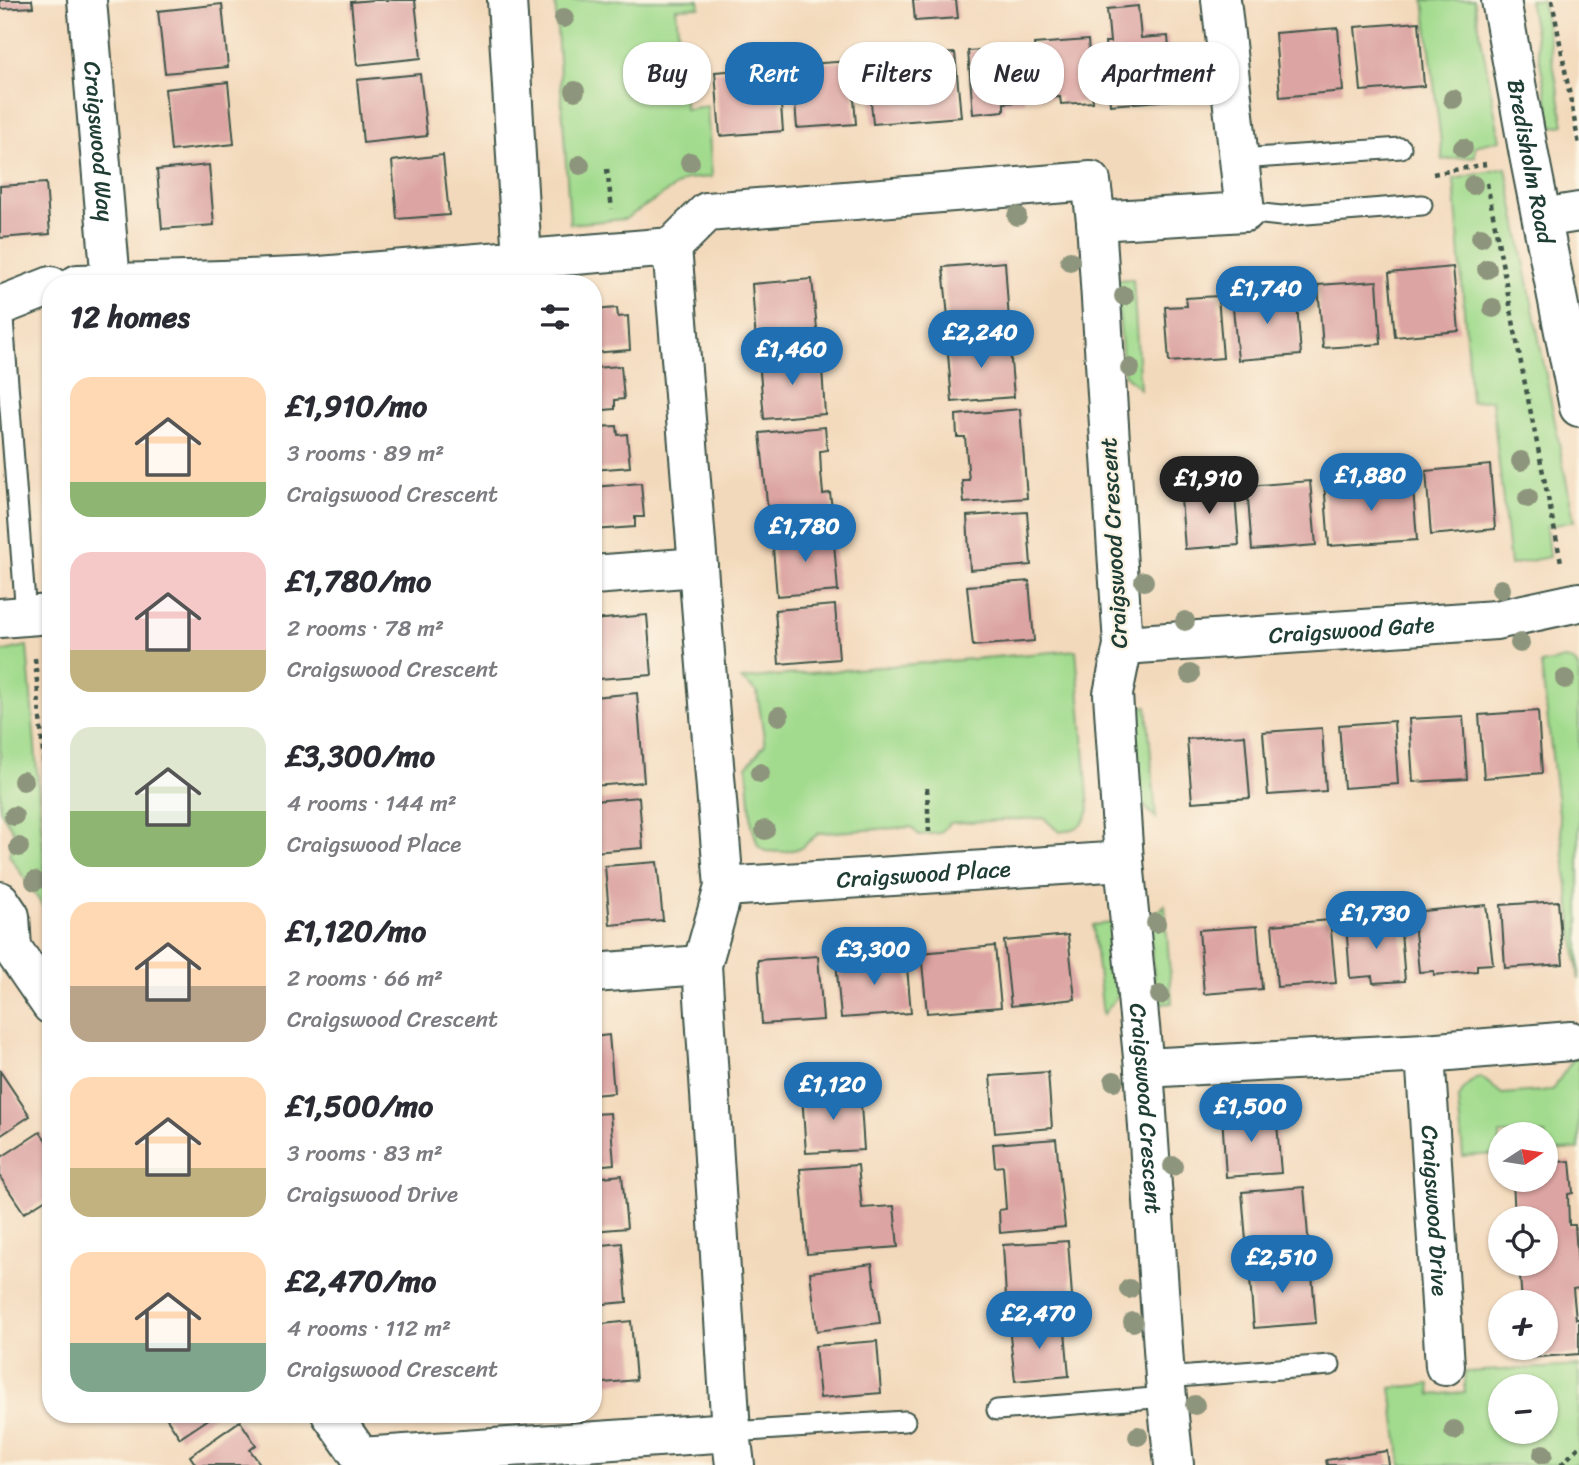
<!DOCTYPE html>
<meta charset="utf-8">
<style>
:root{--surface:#fff;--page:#f2f2f3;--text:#2b2b33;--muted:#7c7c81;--accent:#1f6fb2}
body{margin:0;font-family:Sriracha,sans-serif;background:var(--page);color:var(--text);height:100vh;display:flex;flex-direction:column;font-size:26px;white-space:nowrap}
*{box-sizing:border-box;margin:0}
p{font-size:23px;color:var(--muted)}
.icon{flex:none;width:38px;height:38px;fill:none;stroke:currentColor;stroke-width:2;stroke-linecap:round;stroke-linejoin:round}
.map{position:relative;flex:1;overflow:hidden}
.side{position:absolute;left:42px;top:275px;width:560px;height:1148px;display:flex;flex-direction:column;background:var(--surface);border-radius:28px;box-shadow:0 2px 5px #0004}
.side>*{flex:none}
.banner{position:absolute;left:623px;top:42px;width:665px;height:63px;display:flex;gap:14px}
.needle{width:46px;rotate:78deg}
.controls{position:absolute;left:1488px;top:1122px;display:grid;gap:14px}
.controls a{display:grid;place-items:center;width:70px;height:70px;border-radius:50%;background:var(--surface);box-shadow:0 2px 5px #0004;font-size:35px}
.price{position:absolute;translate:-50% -60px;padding:0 16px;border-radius:24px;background:var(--accent);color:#fff;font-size:23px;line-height:46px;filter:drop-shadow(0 2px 4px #0008)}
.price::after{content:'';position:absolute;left:50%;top:42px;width:21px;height:16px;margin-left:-10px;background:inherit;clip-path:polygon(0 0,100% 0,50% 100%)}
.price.current{background:#222;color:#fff}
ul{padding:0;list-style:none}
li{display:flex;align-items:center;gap:21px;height:175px;padding:0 28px}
li span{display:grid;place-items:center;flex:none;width:196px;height:140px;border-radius:21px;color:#555}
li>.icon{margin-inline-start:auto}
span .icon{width:84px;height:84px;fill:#fffc;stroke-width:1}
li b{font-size:30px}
h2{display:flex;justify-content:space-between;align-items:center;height:84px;padding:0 28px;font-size:30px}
.chip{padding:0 24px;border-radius:28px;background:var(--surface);box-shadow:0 2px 5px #0004;font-size:24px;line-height:63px}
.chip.current{background:var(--accent);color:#fff}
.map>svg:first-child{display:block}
.green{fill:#a2db8e;stroke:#608c61;stroke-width:2;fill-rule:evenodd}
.building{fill:#dca4a2}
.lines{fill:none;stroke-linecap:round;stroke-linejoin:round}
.service-casing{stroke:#3f5448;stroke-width:23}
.minor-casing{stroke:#3f5448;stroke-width:42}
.tertiary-casing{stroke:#3f5448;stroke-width:42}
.path{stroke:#3f5448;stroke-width:4.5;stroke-dasharray:5 5;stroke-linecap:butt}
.service{stroke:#fff;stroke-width:19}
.minor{stroke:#fff;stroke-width:38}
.tertiary{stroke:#fff;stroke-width:38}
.tree{fill:#8d957b}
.labels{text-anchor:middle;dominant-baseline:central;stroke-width:5;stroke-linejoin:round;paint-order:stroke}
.street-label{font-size:23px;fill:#1f3d34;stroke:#fcf5e5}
</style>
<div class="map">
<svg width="1579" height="1465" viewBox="0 0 1579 1465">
<rect width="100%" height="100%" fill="#fcf5e5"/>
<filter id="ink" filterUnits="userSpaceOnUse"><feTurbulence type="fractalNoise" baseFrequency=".0143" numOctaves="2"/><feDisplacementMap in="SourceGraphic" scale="14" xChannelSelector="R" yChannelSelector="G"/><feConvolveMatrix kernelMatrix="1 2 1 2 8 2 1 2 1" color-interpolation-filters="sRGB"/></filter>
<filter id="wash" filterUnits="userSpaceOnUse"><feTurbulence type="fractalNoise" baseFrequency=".00686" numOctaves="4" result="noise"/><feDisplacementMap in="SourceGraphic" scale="28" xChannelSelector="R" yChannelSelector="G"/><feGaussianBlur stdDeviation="1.57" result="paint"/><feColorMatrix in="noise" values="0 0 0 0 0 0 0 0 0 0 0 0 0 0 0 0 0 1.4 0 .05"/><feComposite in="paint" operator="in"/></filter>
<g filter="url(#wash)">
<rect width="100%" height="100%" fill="#f3d9bb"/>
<g class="green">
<polygon points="555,0 699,0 700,7 676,8 685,109 707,106 712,177 687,179 625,219 570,224"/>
<polygon points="1424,0 1474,0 1500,140 1475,146 1475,156 1443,160"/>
<polygon points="1529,0 1542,0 1564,125 1552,127"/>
<polygon points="1506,168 1574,521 1546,527 1549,557 1510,565 1492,400 1471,402 1454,179"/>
<polygon points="1133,279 1140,389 1124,374 1116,280"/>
<polygon points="27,646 50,933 46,940 43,938 44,908 9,855 14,832 0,810 0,652"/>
<path d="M1076,650L1089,809C1085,826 1076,830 1059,832L1044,818L950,823L940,833L919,835L911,827L819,833L801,848L784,852L765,851L758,846L752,826L747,766L765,744L757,692L741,679Z"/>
<polygon points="1565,659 1573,661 1578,667 1579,674 1579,980 1541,664"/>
<polygon points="1147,706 1156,818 1140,802 1131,707"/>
<polygon points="1165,905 1172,1003 1156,1004 1149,920"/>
<polygon points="1112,923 1118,995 1103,1015 1093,925"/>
<polygon points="1579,1051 1579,1149 1545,1151 1545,1134 1500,1134 1500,1154 1463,1156 1458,1100 1465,1087 1476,1078 1481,1077 1502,1094 1552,1090"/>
<path d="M1579,1366V1465H1401L1391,1388L1430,1384L1431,1395L1465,1392V1372ZM1500,1386H1545V1432H1500Z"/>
</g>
<g id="blocks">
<g class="building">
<polygon points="0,0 32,0 33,7 0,9"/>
<polygon points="373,0 415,0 421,58 357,65 351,2"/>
<polygon points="913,0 956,0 958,18 915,21"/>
<polygon points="222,4 228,67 165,73 158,11"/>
<polygon points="1138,6 1141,38 1168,36 1173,100 1110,105 1105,42 1110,42 1107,9"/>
<polygon points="1419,22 1424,86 1361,91 1355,27"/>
<polygon points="1338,28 1343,91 1280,97 1275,33"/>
<polygon points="1088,40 1093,102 1061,104 1060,97 1039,98 1034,44"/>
<polygon points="1022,47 1025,102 1004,103 1004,111 973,114 968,51"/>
<polygon points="955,53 961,117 873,124 867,60 890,58 891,66 912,64 934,62 934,54"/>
<polygon points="851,61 856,124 797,128 792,65"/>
<polygon points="778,67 783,131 720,136 715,72"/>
<polygon points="420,74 427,136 363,143 357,80"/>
<polygon points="228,82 234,144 171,151 165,89"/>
<polygon points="443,155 449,215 397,219 392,161"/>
<polygon points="209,165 214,225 162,229 157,170"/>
<polygon points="46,183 50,234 0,238 0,186"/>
<polygon points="1005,262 1009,321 949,327 943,267"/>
<polygon points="1453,267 1459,331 1395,337 1389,273"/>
<polygon points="812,279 818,339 756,344 752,284"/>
<polygon points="1377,281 1381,344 1323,348 1318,285"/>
<polygon points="1296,291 1301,355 1238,360 1232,297"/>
<polygon points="1218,296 1223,358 1169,362 1165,307 1187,306 1186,298"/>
<polygon points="617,308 618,317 628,316 630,350 593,353 593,310"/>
<polygon points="1009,337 1014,397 952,402 947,342"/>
<polygon points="821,354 825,414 764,419 759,360"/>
<polygon points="621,366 624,399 615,400 615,409 593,411 593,368"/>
<polygon points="1020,409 1027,498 964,503 962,480 969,480 965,437 957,437 956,415"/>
<polygon points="617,426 618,435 627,434 630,467 593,470 593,427"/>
<polygon points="825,427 827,450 820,451 821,472 823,494 830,493 833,516 769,522 760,433"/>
<polygon points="1490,465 1495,529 1431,535 1426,471"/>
<polygon points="1412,475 1417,540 1329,546 1324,482 1347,481 1348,488 1369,487 1391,485 1390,477"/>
<polygon points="1310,481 1316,545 1252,550 1247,486"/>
<polygon points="641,483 644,517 635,517 635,527 593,530 593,487"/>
<polygon points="1234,483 1239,545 1185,549 1180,486"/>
<polygon points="1027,512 1031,565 970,570 967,516"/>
<polygon points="833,531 838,591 777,596 772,536"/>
<polygon points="1029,581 1034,641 973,646 967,586"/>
<polygon points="835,605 839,659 779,664 775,610"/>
<polygon points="647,615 652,675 599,679 594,620"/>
<polygon points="637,693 644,782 593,786 593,697"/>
<polygon points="1538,711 1542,773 1484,778 1479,715"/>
<polygon points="1463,716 1467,779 1413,782 1409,719"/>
<polygon points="1394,721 1398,784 1344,788 1339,725"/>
<polygon points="1322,728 1326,791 1268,795 1263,732"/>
<polygon points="1245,735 1250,798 1192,802 1187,739"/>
<polygon points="639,797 643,848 593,852 593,801"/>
<polygon points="657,862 663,920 610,925 605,866"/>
<polygon points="1558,901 1563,964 1505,968 1501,905"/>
<polygon points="1486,905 1493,964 1477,965 1477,971 1434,975 1434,971 1419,972 1413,912"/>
<polygon points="1400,919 1405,981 1373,983 1372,976 1350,978 1346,923"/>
<polygon points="1330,920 1336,983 1277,987 1272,925"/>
<polygon points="1257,926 1262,989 1204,994 1199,930"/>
<polygon points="1068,935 1075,999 1011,1006 1004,941"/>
<polygon points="995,946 1001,1007 927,1013 921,953"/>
<polygon points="906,955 911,1013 841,1018 836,961"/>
<polygon points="818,956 823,1020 762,1024 758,960"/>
<polygon points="609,1035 614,1093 593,1095 593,1037"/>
<polygon points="0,1071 30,1116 0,1136"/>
<polygon points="1048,1072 1052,1128 995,1133 990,1076"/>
<polygon points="860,1090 864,1150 806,1153 802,1094"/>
<polygon points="1276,1111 1281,1173 1226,1177 1222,1114"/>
<polygon points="610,1113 614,1164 593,1166 593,1114"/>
<polygon points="40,1132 51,1147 51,1196 24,1213 0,1177 0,1158"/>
<polygon points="1056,1139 1065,1227 1000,1233 999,1210 1006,1209 1003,1166 995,1167 993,1144"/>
<polygon points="1570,1161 1573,1193 1568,1194 1569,1225 1575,1225 1579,1281 1579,1288 1573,1289 1576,1319 1579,1319 1579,1354 1526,1358 1525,1348 1545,1348 1545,1302 1522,1302 1519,1264 1545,1264 1545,1218 1515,1218 1513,1180 1545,1180 1545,1163"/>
<polygon points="858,1165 862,1208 894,1206 898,1247 807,1254 800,1169"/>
<polygon points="622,1175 627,1228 593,1231 593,1178"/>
<polygon points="1304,1187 1309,1248 1247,1253 1242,1192"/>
<polygon points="1068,1241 1073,1310 1007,1314 1003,1245"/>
<polygon points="622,1243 627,1302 593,1305 593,1246"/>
<polygon points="1311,1262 1316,1323 1254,1328 1249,1267"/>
<polygon points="872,1264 880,1323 817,1331 810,1272"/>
<polygon points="1064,1320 1069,1376 1015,1381 1009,1326"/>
<polygon points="631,1321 636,1380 593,1384 593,1325"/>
<polygon points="877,1341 881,1393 820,1398 815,1346"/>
<polygon points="164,1414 216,1414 180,1438"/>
<polygon points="240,1421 256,1445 250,1450 261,1465 196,1465 190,1456"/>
<polygon points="1387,1451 1389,1465 1327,1465 1326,1460"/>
</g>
</g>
</g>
<g filter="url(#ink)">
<use href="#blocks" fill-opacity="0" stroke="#3f5448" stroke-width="2"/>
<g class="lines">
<g class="service-casing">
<g id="service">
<polyline points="1240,159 1401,148"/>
<polyline points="1245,212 1281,216 1422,205"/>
<polyline points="2,306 26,615"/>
<polyline points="1165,1378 1330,1365"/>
<polyline points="997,1410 1167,1397"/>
<polyline points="731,1432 905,1421"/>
</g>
</g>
<g class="minor-casing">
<g id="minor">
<path id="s1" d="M87,0L111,282"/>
<polyline points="507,0 522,260"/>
<polyline points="1542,218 1579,212"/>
<polyline points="1096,221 1245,212 1221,0"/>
<polyline points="672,247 724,887 702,965 731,1432"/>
<polyline points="78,284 223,280"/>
<path id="s2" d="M223,284V280L320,276L672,247L707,212L1091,181L1096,221L1123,645L1113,694L1124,861L1144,1068L1165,1378L1174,1465"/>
<polyline points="0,306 51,286"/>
<polyline points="593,575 698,567"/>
<polyline points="0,618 51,614"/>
<path id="s3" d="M1123,645L1496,620L1579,602"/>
<path id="s4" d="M724,887L1124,861"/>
<polyline points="0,901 10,916 12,948 51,1005"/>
<polyline points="593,973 702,965"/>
<path id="s5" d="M1425,1053L1445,1366"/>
<polyline points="1144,1068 1425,1053 1571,1041"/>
<polyline points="331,1414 361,1457 731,1432 735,1465"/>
</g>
</g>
<g class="tertiary-casing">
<g id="tertiary">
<path id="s6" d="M1501,0L1529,155L1579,407"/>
</g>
</g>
<g class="path">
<polyline points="1552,0 1579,145"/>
<polyline points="607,169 612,209"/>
<polyline points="1433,174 1486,164"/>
<polyline points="1487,183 1524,379 1561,562"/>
<polyline points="35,658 51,848"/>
<polyline points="927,788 929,832"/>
<polyline points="1561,1465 1579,1447"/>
</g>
<use href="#service" class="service"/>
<use href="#minor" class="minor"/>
<use href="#tertiary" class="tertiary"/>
</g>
<g class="tree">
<circle cx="564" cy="18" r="10"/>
<circle cx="575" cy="91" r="10"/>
<circle cx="1453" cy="99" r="10"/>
<circle cx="1463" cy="148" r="10"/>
<circle cx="690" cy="162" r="10"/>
<circle cx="580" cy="165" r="10"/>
<circle cx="1473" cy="185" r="10"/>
<circle cx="1017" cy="216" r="10"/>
<circle cx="1481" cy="237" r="10"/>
<circle cx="1070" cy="261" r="10"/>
<circle cx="1487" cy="269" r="10"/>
<circle cx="1124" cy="296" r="10"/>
<circle cx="1493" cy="308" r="10"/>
<circle cx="1130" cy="368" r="10"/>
<circle cx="1521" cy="461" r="10"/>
<circle cx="1528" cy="498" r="10"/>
<circle cx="1144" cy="581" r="10"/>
<circle cx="1501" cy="589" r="10"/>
<circle cx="1185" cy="621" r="10"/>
<circle cx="1520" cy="643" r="10"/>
<circle cx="1190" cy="674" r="10"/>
<circle cx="1565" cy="679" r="10"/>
<circle cx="779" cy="716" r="10"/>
<circle cx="760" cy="773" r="10"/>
<circle cx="23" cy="781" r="10"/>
<circle cx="14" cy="816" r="10"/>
<circle cx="765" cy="830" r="10"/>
<circle cx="19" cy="847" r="10"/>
<circle cx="35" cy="881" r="10"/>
<circle cx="1156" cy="923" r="10"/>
<circle cx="1160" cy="995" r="10"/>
<circle cx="1114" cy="1081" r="10"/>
<circle cx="1173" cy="1166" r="10"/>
<circle cx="1129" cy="1289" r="10"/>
<circle cx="1133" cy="1322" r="10"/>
<circle cx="1195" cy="1405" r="10"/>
<circle cx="1454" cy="1430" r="10"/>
<circle cx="1138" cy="1436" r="10"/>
<circle cx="1543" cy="1454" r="10"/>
</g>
</g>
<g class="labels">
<g class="street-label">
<text stroke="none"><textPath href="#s1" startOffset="142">Craigswood Way</textPath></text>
<text stroke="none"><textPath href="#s6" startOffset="164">Bredisholm Road</textPath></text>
<text transform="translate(1114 543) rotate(-93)">Craigswood Crescent</text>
<text stroke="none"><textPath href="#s3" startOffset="229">Craigswood Gate</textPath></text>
<text stroke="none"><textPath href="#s4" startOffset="200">Craigswood Place</textPath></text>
<text stroke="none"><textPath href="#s2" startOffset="1820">Craigswood Crescent</textPath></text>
<text stroke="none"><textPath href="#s5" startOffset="158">Craigswood Drive</textPath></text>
</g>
</g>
</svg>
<div class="controls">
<a><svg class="needle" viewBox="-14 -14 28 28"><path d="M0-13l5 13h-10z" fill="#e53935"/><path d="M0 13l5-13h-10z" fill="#7c7c81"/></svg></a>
<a><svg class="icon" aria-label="locate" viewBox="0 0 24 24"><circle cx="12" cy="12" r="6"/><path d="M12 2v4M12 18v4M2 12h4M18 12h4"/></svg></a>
<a>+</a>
<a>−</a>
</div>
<b class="price" style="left:1267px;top:326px">£1,740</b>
<b class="price" style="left:981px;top:370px">£2,240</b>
<b class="price" style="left:792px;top:387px">£1,460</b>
<b class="price" style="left:1371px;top:513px">£1,880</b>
<b class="price current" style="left:1209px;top:516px">£1,910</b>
<b class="price" style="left:805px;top:564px">£1,780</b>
<b class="price" style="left:1376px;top:951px">£1,730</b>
<b class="price" style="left:874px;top:987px">£3,300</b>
<b class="price" style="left:833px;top:1122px">£1,120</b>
<b class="price" style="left:1251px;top:1144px">£1,500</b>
<b class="price" style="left:1282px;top:1295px">£2,510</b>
<b class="price" style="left:1039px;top:1351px">£2,470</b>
<div class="banner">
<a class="chip">Buy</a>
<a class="chip current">Rent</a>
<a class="chip">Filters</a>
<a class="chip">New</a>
<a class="chip">Apartment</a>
</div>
<section class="side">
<h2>12 homes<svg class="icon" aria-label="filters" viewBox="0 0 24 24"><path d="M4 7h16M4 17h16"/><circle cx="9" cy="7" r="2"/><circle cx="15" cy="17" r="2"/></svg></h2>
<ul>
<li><span style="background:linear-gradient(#ffd9b3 75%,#8fb573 0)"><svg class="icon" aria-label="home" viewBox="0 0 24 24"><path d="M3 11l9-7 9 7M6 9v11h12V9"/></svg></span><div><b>£1,910/mo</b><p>3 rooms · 89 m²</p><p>Craigswood Crescent</p></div></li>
<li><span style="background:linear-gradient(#f6c9c9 70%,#c2b280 0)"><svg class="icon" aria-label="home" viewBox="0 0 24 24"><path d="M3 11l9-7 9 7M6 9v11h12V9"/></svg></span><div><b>£1,780/mo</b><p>2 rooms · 78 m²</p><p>Craigswood Crescent</p></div></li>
<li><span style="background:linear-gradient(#dfe7d0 60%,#8fb573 0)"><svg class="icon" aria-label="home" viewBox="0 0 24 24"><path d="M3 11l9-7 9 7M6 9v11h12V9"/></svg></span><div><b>£3,300/mo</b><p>4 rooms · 144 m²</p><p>Craigswood Place</p></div></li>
<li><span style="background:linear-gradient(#ffd9b3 60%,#b9a48a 0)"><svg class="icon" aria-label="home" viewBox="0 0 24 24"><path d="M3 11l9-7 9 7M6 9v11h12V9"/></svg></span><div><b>£1,120/mo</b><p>2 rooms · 66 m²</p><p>Craigswood Crescent</p></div></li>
<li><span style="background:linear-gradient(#ffd9b3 65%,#c2b280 0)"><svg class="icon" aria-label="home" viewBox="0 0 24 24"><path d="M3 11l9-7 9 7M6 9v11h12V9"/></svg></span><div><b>£1,500/mo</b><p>3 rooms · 83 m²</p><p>Craigswood Drive</p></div></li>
<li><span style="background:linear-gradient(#ffd9b3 65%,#7fa58c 0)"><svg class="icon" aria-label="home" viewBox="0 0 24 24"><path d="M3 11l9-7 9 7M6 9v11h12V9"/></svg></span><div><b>£2,470/mo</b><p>4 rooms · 112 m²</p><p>Craigswood Crescent</p></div></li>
</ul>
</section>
</div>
